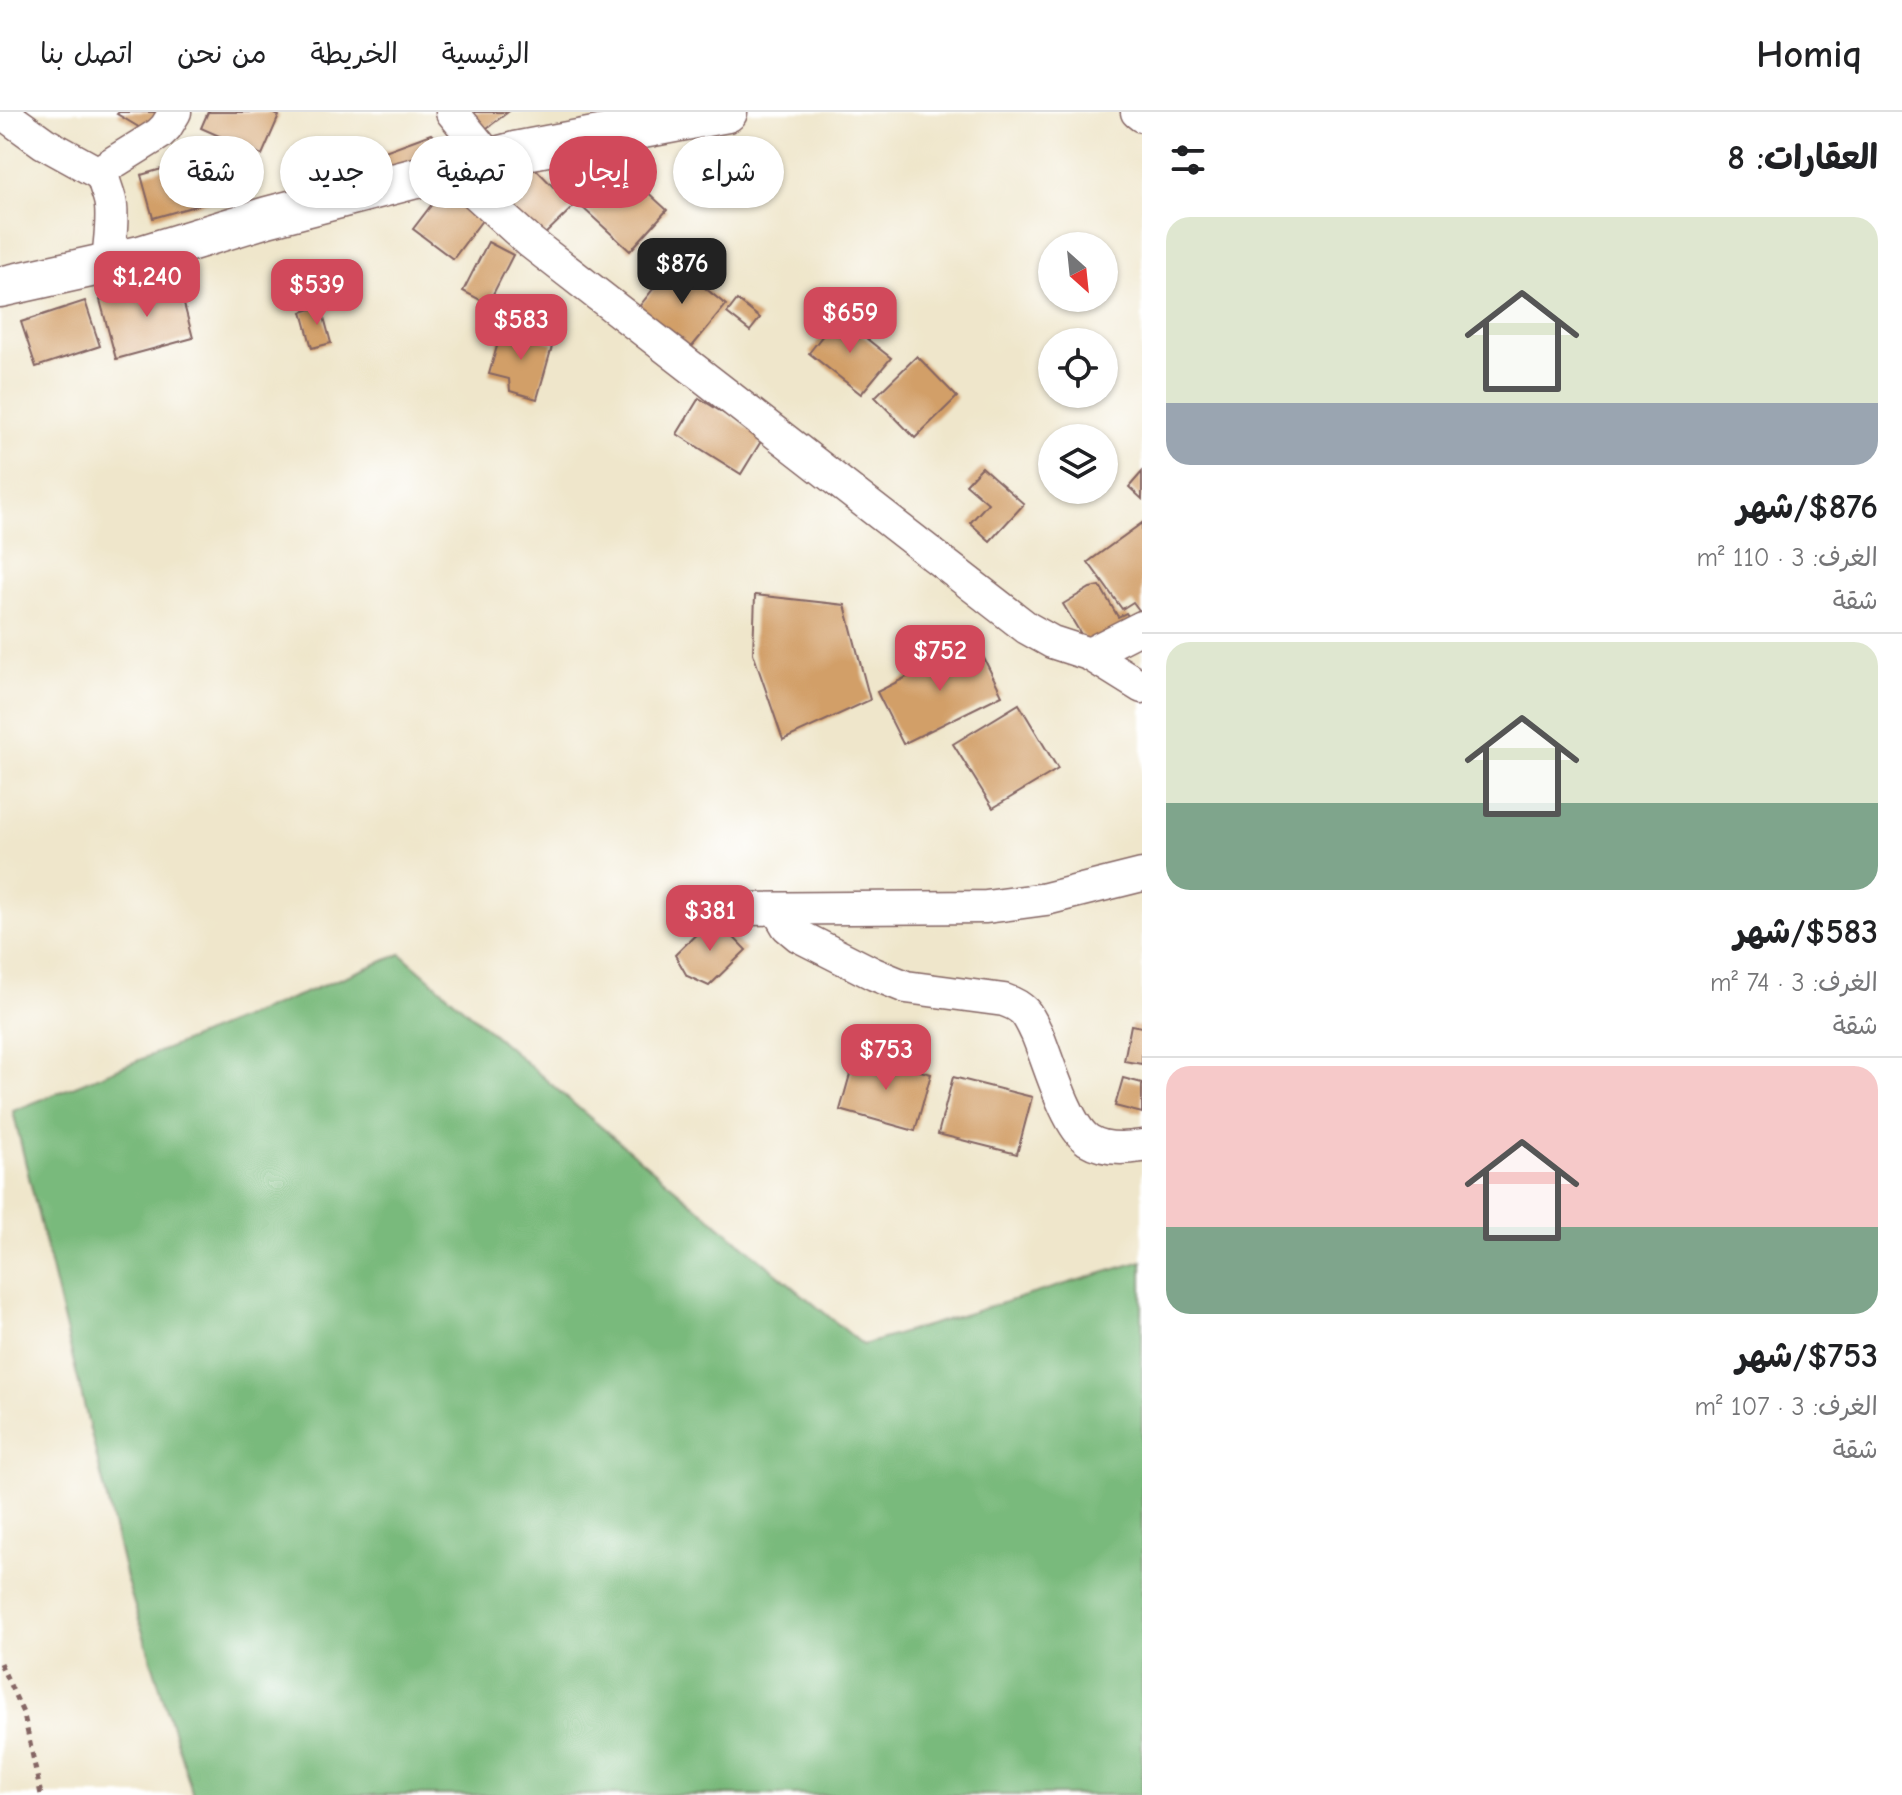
<!DOCTYPE html>
<html lang="ar">
<meta charset="utf-8">
<style>
:root{--surface:#fff;--page:#f2f2f2;--text:#202124;--muted:#757577;--line:#e0e0e0;--accent:#d1495b}
body{margin:0;font-family:"Comic Neue","Playpen Sans Arabic",sans-serif;background:var(--page);color:var(--text);direction:rtl;height:100vh;display:flex;flex-direction:column;font-size:30px;white-space:nowrap}
*{box-sizing:border-box;margin:0}
p{font-size:26px;color:var(--muted)}
.icon{flex:none;width:44px;height:44px;fill:none;stroke:currentColor;stroke-width:2;stroke-linecap:round;stroke-linejoin:round}
.map{position:relative;flex:1;overflow:hidden;direction:ltr}
.side{display:flex;flex-direction:column;background:var(--surface);width:760px}
.side>*{flex:none}
.top-card{position:absolute;left:24px;top:24px;width:760px;height:72px;direction:rtl;display:flex;gap:16px}
.needle{width:52px;rotate:153deg}
.controls{position:absolute;left:1038px;top:120px;display:grid;gap:16px}
.controls a{display:grid;place-items:center;width:80px;height:80px;border-radius:50%;background:var(--surface);box-shadow:0 2px 6px #0004;font-size:40px}
.price{position:absolute;translate:-50% -68px;padding:0 18px;border-radius:16px;background:var(--accent);color:#fff;font-size:26px;line-height:52px;filter:drop-shadow(0 2px 4px #0008)}
.price::after{content:'';position:absolute;left:50%;top:48px;width:24px;height:18px;margin-left:-12px;background:inherit;clip-path:polygon(0 0,100% 0,50% 100%)}
.price.selected{background:#222;color:#fff}
ul{padding:0;list-style:none}
li{display:grid;align-content:center;gap:16px;height:424px;padding:0 24px}
li+li{border-top:2px solid var(--line)}
li span{display:grid;place-items:center;height:248px;border-radius:24px;color:#555}
li>.icon{margin-inline-start:auto}
span .icon{width:144px;height:144px;fill:#fffc;stroke-width:1}
li b{font-size:34px}
h2{display:flex;justify-content:space-between;align-items:center;height:96px;padding:0 24px;font-size:34px}
.chip{padding:0 28px;border-radius:36px;background:var(--surface);box-shadow:0 2px 6px #0004;font-size:28px;line-height:72px}
.chip.selected{background:var(--accent);color:#fff}
header{display:flex;align-items:center;gap:48px;box-sizing:border-box;height:112px;padding:0 40px;background:var(--surface);border-bottom:2px solid var(--line)}
header strong{font-size:38px}
nav{display:flex;gap:44px;margin-inline-start:auto;font-size:28px}
main{display:flex;flex:1;min-height:0}
.map>svg:first-child{display:block}
.forest{fill:#79ba7b;stroke:#626c53;stroke-width:2}
.building{fill:#d29f67}
.lines{fill:none;stroke-linecap:round;stroke-linejoin:round}
.minor-casing{stroke:#846563;stroke-width:35}
.tertiary-casing{stroke:#846563;stroke-width:43}
.path{stroke:#846563;stroke-width:5;stroke-dasharray:6 6;stroke-linecap:butt}
.minor{stroke:#fff;stroke-width:32}
.tertiary{stroke:#fff;stroke-width:40}
</style>
<header>
<strong>Homiq</strong>
<nav><a>الرئيسية</a><a>الخريطة</a><a>من نحن</a><a>اتصل بنا</a></nav>
</header>
<main>
<section class="side">
<h2>العقارات: 8<svg class="icon" aria-label="filters" viewBox="0 0 24 24"><path d="M4 7h16M4 17h16"/><circle cx="9" cy="7" r="2"/><circle cx="15" cy="17" r="2"/></svg></h2>
<ul>
<li><span style="background:linear-gradient(#dfe7d0 75%,#9aa5b1 0)"><svg class="icon" aria-label="home" viewBox="0 0 24 24"><path d="M3 11l9-7 9 7M6 9v11h12V9"/></svg></span><div><b>$876/شهر</b><p>الغرف: 3 · 110 m²</p><p>شقة</p></div></li>
<li><span style="background:linear-gradient(#dfe7d0 65%,#7fa58c 0)"><svg class="icon" aria-label="home" viewBox="0 0 24 24"><path d="M3 11l9-7 9 7M6 9v11h12V9"/></svg></span><div><b>$583/شهر</b><p>الغرف: 3 · 74 m²</p><p>شقة</p></div></li>
<li><span style="background:linear-gradient(#f6c9c9 65%,#7fa58c 0)"><svg class="icon" aria-label="home" viewBox="0 0 24 24"><path d="M3 11l9-7 9 7M6 9v11h12V9"/></svg></span><div><b>$753/شهر</b><p>الغرف: 3 · 107 m²</p><p>شقة</p></div></li>
</ul>
</section>
<div class="map">
<svg width="1142" height="1683" viewBox="0 0 1142 1683">
<rect width="100%" height="100%" fill="#fff"/>
<filter id="ink" filterUnits="userSpaceOnUse"><feTurbulence type="fractalNoise" baseFrequency=".0125" numOctaves="2"/><feDisplacementMap in="SourceGraphic" scale="16" xChannelSelector="R" yChannelSelector="G"/><feConvolveMatrix kernelMatrix="1 2 1 2 8 2 1 2 1" color-interpolation-filters="sRGB"/></filter>
<filter id="wash" filterUnits="userSpaceOnUse"><feTurbulence type="fractalNoise" baseFrequency=".006" numOctaves="4" result="noise"/><feDisplacementMap in="SourceGraphic" scale="32" xChannelSelector="R" yChannelSelector="G"/><feGaussianBlur stdDeviation="1.8" result="paint"/><feColorMatrix in="noise" values="0 0 0 0 0 0 0 0 0 0 0 0 0 0 0 0 0 1.4 0 .05"/><feComposite in="paint" operator="in"/></filter>
<g filter="url(#wash)">
<rect width="100%" height="100%" fill="#efe6cb"/>
<polygon class="forest" points="401,842 582,999 863,1233 1142,1149 1142,1683 193,1683 126,1466 13,999"/>
<g id="blocks">
<g class="building">
<polygon points="119,0 160,0 147,20 117,2"/>
<polygon points="208,0 271,0 279,4 262,43 201,16"/>
<polygon points="469,0 508,0 483,19"/>
<polygon points="431,22 448,40 389,61 382,40"/>
<polygon points="196,47 209,90 153,106 141,63"/>
<polygon points="526,47 573,95 540,127 506,99 515,90 499,73"/>
<polygon points="620,55 667,98 630,139 583,96"/>
<polygon points="446,74 486,103 453,147 413,117"/>
<polygon points="488,130 513,143 488,192 463,179"/>
<polygon points="674,151 726,193 690,237 638,196"/>
<polygon points="177,166 193,226 116,247 100,188"/>
<polygon points="737,188 760,206 750,219 727,201"/>
<polygon points="85,189 100,234 36,255 21,210"/>
<polygon points="321,194 331,231 312,236 302,200"/>
<polygon points="838,204 891,246 861,282 809,241"/>
<polygon points="502,217 553,231 537,287 510,279 509,267 489,262"/>
<polygon points="917,244 957,285 915,326 875,285"/>
<polygon points="699,286 763,326 741,362 677,322"/>
<polygon points="982,355 1024,392 990,429 970,411 988,391 966,372"/>
<polygon points="1142,360 1142,387 1129,375"/>
<polygon points="1142,411 1142,502 1133,490 1122,497 1088,450"/>
<polygon points="1100,474 1118,505 1126,501 1142,526 1100,554 1063,492 1090,476"/>
<polygon points="755,483 845,493 870,588 783,628 753,541"/>
<polygon points="976,530 1002,583 903,632 877,580"/>
<polygon points="1019,592 1058,657 993,696 953,632"/>
<polygon points="714,805 746,838 709,874 687,864 675,843"/>
<polygon points="1131,913 1142,915 1142,952 1124,949"/>
<polygon points="856,941 931,962 915,1019 840,998"/>
<polygon points="953,965 1032,985 1017,1042 938,1022"/>
<polygon points="1123,966 1142,971 1142,1001 1115,994"/>
</g>
</g>
</g>
<g filter="url(#ink)">
<use href="#blocks" fill-opacity="0" stroke="#846563" stroke-width="2"/>
<g class="lines">
<g class="minor-casing">
<g id="minor">
<polyline points="1,0 44,31 102,63"/>
<polyline points="452,0 490,46"/>
<polyline points="1137,0 1142,4"/>
<polyline points="449,57 530,130 1027,516 1052,530 1089,542 1142,575"/>
<path d="M108,152C109,133 113,113 111,94C110,81 101,69 103,57L159,22L166,15L175,0"/>
<polyline points="1089,542 1142,515"/>
<polyline points="733,797 986,795 1046,787 1142,763"/>
<path d="M777,797L787,814L799,824L874,862L906,875L1004,888C1025,895 1028,903 1037,922C1048,948 1066,1013 1088,1028C1104,1038 1124,1037 1142,1034"/>
</g>
</g>
<g class="tertiary-casing">
<polyline id="tertiary" points="0,175 140,144 267,105 515,40 727,0"/>
</g>
<polyline class="path" points="0,1551 24,1603 41,1683"/>
<use href="#minor" class="minor"/>
<use href="#tertiary" class="tertiary"/>
</g>
</g>
</svg>
<div class="controls">
<a><svg class="needle" viewBox="-14 -14 28 28"><path d="M0-13l5 13h-10z" fill="#e53935"/><path d="M0 13l5-13h-10z" fill="#757577"/></svg></a>
<a><svg class="icon" aria-label="locate" viewBox="0 0 24 24"><circle cx="12" cy="12" r="6"/><path d="M12 2v4M12 18v4M2 12h4M18 12h4"/></svg></a>
<a><svg class="icon" aria-label="layers" viewBox="0 0 24 24"><path d="M12 4l9 5-9 5-9-5zM3 14l9 5 9-5"/></svg></a>
</div>
<b class="price selected" style="left:682px;top:194px">$876</b>
<b class="price" style="left:147px;top:207px">$1,240</b>
<b class="price" style="left:317px;top:215px">$539</b>
<b class="price" style="left:850px;top:243px">$659</b>
<b class="price" style="left:521px;top:250px">$583</b>
<b class="price" style="left:940px;top:581px">$752</b>
<b class="price" style="left:710px;top:841px">$381</b>
<b class="price" style="left:886px;top:980px">$753</b>
<div class="top-card">
<a class="chip">شراء</a>
<a class="chip selected">إيجار</a>
<a class="chip">تصفية</a>
<a class="chip">جديد</a>
<a class="chip">شقة</a>
</div>
</div>
</main>
